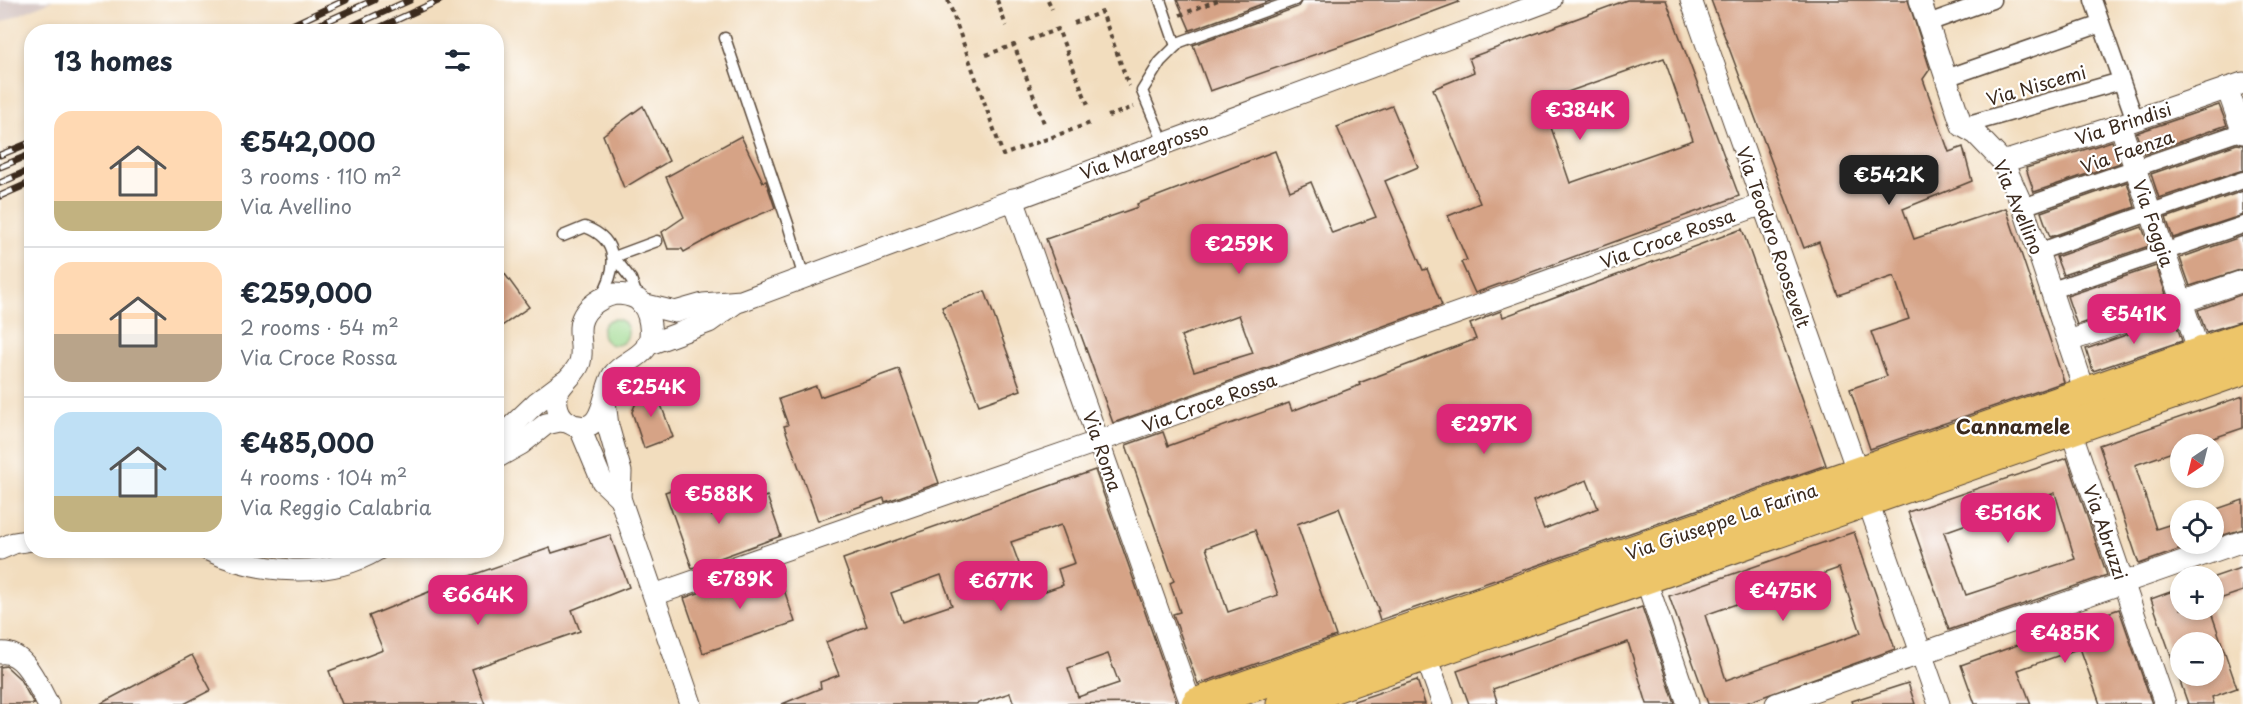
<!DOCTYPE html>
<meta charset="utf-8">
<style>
:root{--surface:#fff;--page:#f6f6f7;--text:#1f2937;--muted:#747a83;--line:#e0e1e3;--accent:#db2777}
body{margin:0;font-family:"Playpen Sans",sans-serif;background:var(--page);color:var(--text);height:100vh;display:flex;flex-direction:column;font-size:22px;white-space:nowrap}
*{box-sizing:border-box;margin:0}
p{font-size:20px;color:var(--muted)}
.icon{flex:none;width:33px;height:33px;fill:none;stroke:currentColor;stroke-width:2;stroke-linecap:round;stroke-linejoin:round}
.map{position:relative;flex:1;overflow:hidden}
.sheet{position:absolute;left:24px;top:24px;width:480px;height:534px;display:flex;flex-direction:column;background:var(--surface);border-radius:24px;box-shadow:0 3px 9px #0003}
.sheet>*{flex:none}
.needle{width:39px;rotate:215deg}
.fabs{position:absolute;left:2170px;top:434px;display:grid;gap:12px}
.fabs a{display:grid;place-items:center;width:54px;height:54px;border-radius:50%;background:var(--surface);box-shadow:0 3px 9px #0003;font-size:30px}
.price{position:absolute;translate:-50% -51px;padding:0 14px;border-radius:12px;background:var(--accent);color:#fff;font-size:20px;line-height:39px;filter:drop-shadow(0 2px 3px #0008)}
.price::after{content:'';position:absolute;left:50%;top:36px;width:18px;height:14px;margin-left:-9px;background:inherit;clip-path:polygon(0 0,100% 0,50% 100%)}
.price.active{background:#222;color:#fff}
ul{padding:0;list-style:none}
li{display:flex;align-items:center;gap:18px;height:150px;padding:0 30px}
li+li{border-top:2px solid var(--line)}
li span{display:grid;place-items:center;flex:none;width:168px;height:120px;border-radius:18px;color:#555}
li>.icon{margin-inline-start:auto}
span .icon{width:72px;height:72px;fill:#fffc;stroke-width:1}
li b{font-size:26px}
h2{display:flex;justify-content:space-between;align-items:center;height:72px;padding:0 30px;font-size:26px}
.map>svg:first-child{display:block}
.industrial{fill:#d0c0bc}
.green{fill:#9cd88c;stroke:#6c8155;stroke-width:1.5}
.building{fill:#d6a386;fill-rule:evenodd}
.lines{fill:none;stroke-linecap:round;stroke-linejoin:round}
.service-casing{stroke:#564536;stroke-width:13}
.pedestrian-casing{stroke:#564536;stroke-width:19}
.minor-casing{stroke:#564536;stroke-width:23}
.primary-casing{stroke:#564536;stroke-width:35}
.path{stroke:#564536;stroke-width:4;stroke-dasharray:4.5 4.5;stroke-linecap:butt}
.service{stroke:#fff;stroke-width:10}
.pedestrian{stroke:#fff;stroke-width:16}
.minor{stroke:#fff;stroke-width:21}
.primary{stroke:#edc569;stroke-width:33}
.rail-casing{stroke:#3b2a1e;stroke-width:7}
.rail{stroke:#fff;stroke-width:4.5;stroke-dasharray:14;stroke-linecap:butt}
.labels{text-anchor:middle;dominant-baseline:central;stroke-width:4.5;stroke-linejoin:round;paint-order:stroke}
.street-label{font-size:18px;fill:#3b2a1e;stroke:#fff}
.neighbourhood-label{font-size:20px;font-weight:bold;fill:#3b2a1e;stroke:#fff}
</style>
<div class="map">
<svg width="2243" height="704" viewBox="0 0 2243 704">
<rect width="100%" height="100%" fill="#fff"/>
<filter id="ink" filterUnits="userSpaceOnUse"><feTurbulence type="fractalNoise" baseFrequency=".0167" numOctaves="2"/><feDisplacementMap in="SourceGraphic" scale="12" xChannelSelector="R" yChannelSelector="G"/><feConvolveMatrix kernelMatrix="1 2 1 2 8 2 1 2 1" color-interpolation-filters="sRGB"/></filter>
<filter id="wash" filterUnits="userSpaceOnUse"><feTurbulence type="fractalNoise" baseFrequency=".008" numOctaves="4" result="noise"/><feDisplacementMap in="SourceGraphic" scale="24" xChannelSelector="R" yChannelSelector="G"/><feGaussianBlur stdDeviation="1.35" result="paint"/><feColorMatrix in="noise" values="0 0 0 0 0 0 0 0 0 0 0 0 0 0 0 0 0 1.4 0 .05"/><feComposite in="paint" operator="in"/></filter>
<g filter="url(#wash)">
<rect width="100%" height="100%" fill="#f2ddbe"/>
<polygon class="industrial" points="0,0 53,0 0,23"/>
<circle class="green" cx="615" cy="332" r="13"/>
<g id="blocks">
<g class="building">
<polygon points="1177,0 1273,0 1188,31 1190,30"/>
<polygon points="1302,0 1458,0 1459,2 1371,35 1210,91 1193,45 1298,7"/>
<path d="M1627,0H1666L1739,196L1475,293L1461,262L1467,260L1448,216L1480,203L1433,89L1474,72L1469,58ZM1664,58L1693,140L1570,183L1542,101Z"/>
<polygon points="1711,0 1908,0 1930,69 1923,79 1949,152 1963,147 1972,181 1903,209 1914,239 2006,208 2064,382 1870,449 1850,389 1887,376 1871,332 1909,319 1894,276 1838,295 1819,242 1804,248"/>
<polygon points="2219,105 2227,125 2144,154 2136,133"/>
<polygon points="643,106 669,161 624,188 603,135"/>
<path d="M1392,106L1418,167L1385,181L1423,270L1427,269L1442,305L1113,423L1046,239L1138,207L1137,204L1275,151L1290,191L1311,182L1332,233L1376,217L1337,127ZM1239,315L1253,353L1194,371L1181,336Z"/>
<polygon points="741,136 763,182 766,181 775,208 722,231 684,252 682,249 668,249 662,232 684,217 666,177"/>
<polygon points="2112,141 2120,163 2034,192 2026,168"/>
<polygon points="2237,144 2243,145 2243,170 2159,198 2151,174"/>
<polygon points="2127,182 2135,207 2050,237 2041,212"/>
<polygon points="2243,191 2243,215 2173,238 2166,218"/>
<polygon points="2142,227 2149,246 2063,275 2056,257"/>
<path d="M1742,229L1826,465L1380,620L1377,611H1379L1339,508L1297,524L1336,636L1198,684L1173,614L1180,612L1170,583L1174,581L1126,445L1163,432L1168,446L1289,403L1292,411L1360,385L1359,383L1476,339L1470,324L1485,318V317L1501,311L1503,317ZM1587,480L1598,508L1544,529L1533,501ZM1255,530L1278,595L1228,612L1206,548Z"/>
<polygon points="2243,236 2243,269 2190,286 2180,258"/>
<polygon points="496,262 529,307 496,330"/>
<polygon points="2156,266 2166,294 2077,325 2067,296"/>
<polygon points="985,291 1021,390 979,405 942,307"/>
<polygon points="2243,294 2243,321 2206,332 2198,310"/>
<polygon points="2174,318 2182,341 2093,371 2086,349"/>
<polygon points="899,369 939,483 885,502 884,498 818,521 784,426 788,425 779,399 816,386 820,397"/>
<polygon points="654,386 673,437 644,448 632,412 642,389"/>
<polygon points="2243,396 2243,428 2196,444 2181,444 2181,449 2135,465 2156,529 2181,521 2181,549 2139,564 2099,445"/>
<path d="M2067,458L2107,575L1949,630L1908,512ZM2055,493L2075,559L1966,595L1944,532Z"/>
<path d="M1095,470L1177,703L1014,704L1010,693L976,704H782L821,688L820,682L839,675L826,642L867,626L843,559ZM1061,525L1075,563L1058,569L1063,585L1031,596L1011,542ZM941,575L952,605L902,622L891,593ZM1108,654L1119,683L1078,697L1068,668Z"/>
<polygon points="699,480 712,516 767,496 781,536 692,568 665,492"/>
<polygon points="2243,500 2243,529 2214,538 2214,510"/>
<path d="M1854,532L1895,649L1743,704H1708L1669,596ZM1839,568L1861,633L1726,680L1705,615Z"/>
<polygon points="610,535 629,587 572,610 580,631 472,669 485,704 342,704 329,671 383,650 369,616 461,579 550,548 552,553"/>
<polygon points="776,566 795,622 703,653 684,598"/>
<polygon points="2243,567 2243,591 2214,601 2214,577"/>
<path d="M2181,588V609H2210L2237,688L2212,697L2214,704H2188L2151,599ZM2181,642H2214V675H2181Z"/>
<polygon points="1642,607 1675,704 1647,704 1628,642 1493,689 1498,704 1469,704 1457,671"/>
<polygon points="2119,609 2152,704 2100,704 2080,648 2018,670 2031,704 1975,704 1961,665"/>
<polygon points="192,655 211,690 184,704 100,704"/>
<polygon points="6,666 19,678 34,704 0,704 0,667"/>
<polygon points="1417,680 1425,704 1354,704 1354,701"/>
<polygon points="1908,683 1915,704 1853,704 1852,701"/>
</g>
</g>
</g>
<g filter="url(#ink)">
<use href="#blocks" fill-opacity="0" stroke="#564536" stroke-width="1.5"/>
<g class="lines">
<g class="service-casing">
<g id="service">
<polyline points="1160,0 1176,46"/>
<polyline points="725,38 788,224 804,278"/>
<polyline points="1164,143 1142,91 1160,62 1180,42 1295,0"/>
<path d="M563,236L585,227C621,240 617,271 600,298"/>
<polyline points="638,299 631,279 614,257 657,241"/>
</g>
</g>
<g class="pedestrian-casing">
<g id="pedestrian">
<polyline points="2093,0 2135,120"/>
<polyline points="1928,23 1992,0"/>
<polyline points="1946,78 2101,24"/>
<polyline points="1962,126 2121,81"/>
<polyline points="2023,207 2243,131"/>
<polyline points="2038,252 2243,180"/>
<polyline points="2052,290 2243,225"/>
</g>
</g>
<g class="minor-casing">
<g id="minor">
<polyline points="1691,0 1858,473"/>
<polyline points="1920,0 1962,126 1976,134 2003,162 2023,207 2086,395"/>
<polyline points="2227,88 2243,133"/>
<polyline points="2120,125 2200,354"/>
<polyline points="2003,162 2120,125 2243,83"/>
<polyline points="1013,199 1191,704"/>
<path d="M615,294C622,294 630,295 637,299C650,308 655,336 645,349C636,360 622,363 613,375C602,391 606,436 573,425C566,422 560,416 558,409C551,385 573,381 580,362C583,351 580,341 580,331C579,311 598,298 615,294Z"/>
<polyline points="642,304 675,312 703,304 741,301 1551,0"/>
<polyline points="2069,341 2243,281"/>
<polyline points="647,345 709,322 737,302"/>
<polyline points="605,402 608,426 621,472 620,498 691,704"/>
<polyline points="579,426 602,481 620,498"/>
<polyline points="2070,428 2165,704"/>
<polyline points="496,456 512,426 536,403 564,382"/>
<polyline points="496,458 521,444 546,424 560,421 568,422"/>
<polyline points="1867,499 1939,704"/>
<polyline points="0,549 14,543 32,540"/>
<path d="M208,550C258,573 327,580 377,550"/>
<polyline points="1645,577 1688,704"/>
<polyline points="654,595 1099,441 1763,204"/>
<path d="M0,653C25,650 37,685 48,704"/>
<polyline points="1425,654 1443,704"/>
<polyline points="1776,704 2243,541"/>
</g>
</g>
<g class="primary-casing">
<g id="primary">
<polyline points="1198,704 2243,339"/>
<polyline points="1283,704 2243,368"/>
</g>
</g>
<g class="path">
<polyline points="948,0 1003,155 1093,122"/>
<polyline points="997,0 1006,26"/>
<polyline points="1048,0 1052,9"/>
<polyline points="1180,15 1218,0"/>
<polyline points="1074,23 1102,12 1129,86"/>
<polyline points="1029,40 1058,29 1088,105"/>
<polyline points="986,55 1014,45 1044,123"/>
<polyline points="1108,116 1134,107"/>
</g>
<use href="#service" class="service"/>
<use href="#pedestrian" class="pedestrian"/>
<use href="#minor" class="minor"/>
<use href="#primary" class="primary"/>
<g class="rail-casing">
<g id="rail">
<polyline points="277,32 346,0"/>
<polyline points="303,32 374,0"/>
<polyline points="339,32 410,0"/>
<polyline points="370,32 440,0"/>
<polyline points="0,155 32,142"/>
<polyline points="0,167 32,154"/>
<polyline points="0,183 32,169"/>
<polyline points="0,196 32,182"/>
</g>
</g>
<use href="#rail" class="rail"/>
</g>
</g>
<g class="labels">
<g class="street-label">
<text transform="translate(2036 85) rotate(-16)">Via Niscemi</text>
<text transform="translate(2123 123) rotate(-18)">Via Brindisi</text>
<text transform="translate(1144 150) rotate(-20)">Via Maregrosso</text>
<text transform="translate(2127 151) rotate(-19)">Via Faenza</text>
<text transform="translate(2019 207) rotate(67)">Via Avellino</text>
<text transform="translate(2154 223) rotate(71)">Via Foggia</text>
<text transform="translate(1774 237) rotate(71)">Via Teodoro Roosevelt</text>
<text transform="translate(1667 238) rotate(-20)">Via Croce Rossa</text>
<text transform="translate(1209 402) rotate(-20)">Via Croce Rossa</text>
<text transform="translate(1103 451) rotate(71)">Via Roma</text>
<text transform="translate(1721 521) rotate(-19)">Via Giuseppe La Farina</text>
<text transform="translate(2106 532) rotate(71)">Via Abruzzi</text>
</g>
<g class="neighbourhood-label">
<text x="2013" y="426">Cannamele</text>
</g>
</g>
</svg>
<div class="fabs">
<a><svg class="needle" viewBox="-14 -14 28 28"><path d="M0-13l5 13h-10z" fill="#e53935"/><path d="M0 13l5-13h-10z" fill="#747a83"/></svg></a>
<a><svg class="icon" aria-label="locate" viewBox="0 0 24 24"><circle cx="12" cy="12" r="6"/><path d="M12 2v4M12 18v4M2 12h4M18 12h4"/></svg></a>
<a>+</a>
<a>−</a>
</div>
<b class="price" style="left:1580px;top:141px">€384K</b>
<b class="price active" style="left:1889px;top:206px">€542K</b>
<b class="price" style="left:1239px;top:275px">€259K</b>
<b class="price" style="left:2134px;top:345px">€541K</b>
<b class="price" style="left:651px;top:418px">€254K</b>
<b class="price" style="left:1484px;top:455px">€297K</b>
<b class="price" style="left:719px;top:525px">€588K</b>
<b class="price" style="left:2008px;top:544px">€516K</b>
<b class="price" style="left:740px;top:610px">€789K</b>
<b class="price" style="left:1001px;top:612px">€677K</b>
<b class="price" style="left:1783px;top:622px">€475K</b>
<b class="price" style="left:478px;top:626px">€664K</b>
<b class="price" style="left:2065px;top:664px">€485K</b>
<section class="sheet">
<h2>13 homes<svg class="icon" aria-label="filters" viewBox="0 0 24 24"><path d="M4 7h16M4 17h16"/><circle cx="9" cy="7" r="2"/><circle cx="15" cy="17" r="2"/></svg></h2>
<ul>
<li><span style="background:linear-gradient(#ffd9b3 75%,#c2b280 0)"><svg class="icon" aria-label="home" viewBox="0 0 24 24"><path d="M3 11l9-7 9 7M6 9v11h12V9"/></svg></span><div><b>€542,000</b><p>3 rooms · 110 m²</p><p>Via Avellino</p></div></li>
<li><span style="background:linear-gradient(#ffd9b3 60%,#b9a48a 0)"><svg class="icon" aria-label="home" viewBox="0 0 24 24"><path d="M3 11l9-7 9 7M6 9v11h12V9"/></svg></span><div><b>€259,000</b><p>2 rooms · 54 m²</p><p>Via Croce Rossa</p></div></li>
<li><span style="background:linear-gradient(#bfe0f5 70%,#c2b280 0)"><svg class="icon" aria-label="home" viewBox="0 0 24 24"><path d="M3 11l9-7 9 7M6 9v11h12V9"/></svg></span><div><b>€485,000</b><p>4 rooms · 104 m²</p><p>Via Reggio Calabria</p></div></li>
</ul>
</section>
</div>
